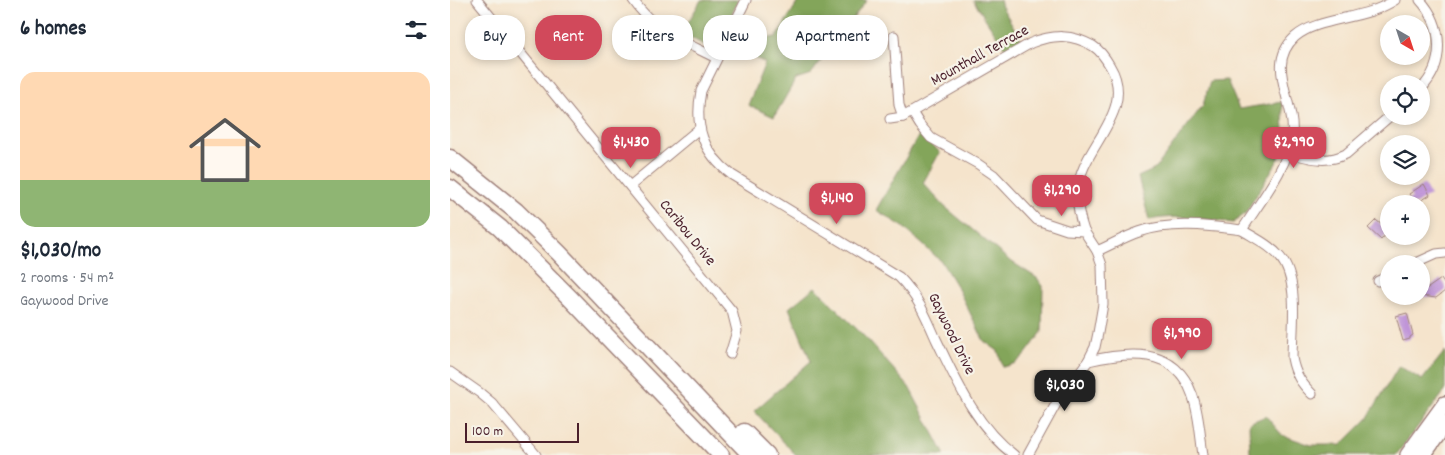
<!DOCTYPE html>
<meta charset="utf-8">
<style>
:root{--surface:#fff;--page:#f6f6f7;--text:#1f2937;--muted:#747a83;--line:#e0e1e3;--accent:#d1495b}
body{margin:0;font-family:Dekko,sans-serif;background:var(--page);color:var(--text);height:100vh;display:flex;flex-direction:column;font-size:19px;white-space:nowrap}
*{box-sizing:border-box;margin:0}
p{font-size:16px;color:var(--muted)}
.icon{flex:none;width:28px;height:28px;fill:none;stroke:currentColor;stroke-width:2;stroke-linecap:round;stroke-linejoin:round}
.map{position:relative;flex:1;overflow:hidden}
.side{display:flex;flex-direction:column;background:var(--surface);width:450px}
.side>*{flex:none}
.banner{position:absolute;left:15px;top:15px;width:475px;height:45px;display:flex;gap:10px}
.needle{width:32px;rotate:141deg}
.controls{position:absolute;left:930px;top:15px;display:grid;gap:10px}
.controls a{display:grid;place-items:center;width:50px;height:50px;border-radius:50%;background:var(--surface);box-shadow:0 2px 8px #0003;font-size:25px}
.scale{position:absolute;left:15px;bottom:12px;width:114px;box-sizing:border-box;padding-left:5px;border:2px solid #4a1f2b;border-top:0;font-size:14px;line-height:18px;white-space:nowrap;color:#4a1f2b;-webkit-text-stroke:4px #f7f3e8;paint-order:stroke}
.price{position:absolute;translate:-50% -42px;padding:0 11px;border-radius:10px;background:var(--accent);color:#fff;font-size:16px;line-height:32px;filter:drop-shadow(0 1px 2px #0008)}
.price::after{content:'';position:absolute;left:50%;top:30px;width:15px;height:11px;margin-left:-8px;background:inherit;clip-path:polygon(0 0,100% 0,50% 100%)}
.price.selected{background:#222;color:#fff}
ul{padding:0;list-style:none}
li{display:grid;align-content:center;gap:10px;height:265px;padding:0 20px}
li+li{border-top:1px solid var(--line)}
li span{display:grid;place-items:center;height:155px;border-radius:15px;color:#555}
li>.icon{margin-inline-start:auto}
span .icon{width:90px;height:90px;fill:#fffc;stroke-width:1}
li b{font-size:21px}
h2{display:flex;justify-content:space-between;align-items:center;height:60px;padding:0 20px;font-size:21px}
.tag{padding:0 18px;border-radius:20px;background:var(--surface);box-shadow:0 2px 8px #0003;font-size:18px;line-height:45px}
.tag.selected{background:var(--accent);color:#fff}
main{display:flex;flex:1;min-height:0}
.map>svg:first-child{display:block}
.forest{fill:#83a55a;stroke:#666242}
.building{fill:#c095d8}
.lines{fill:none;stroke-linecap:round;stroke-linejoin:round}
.minor-casing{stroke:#a0827c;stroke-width:11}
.primary-casing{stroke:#a0827c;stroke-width:18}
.motorway-casing{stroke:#a0827c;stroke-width:19}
.minor{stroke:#fff;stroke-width:9}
.primary{stroke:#fff;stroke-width:15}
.motorway{stroke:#fff;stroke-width:16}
.labels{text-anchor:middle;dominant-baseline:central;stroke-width:4.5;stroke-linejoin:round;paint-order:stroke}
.street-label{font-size:16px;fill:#4a1f2b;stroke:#f7f3e8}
</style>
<main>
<section class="side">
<h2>6 homes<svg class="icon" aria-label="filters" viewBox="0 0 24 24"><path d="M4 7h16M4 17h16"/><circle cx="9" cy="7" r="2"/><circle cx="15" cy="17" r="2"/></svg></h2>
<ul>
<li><span style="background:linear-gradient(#ffd9b3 70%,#8fb573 0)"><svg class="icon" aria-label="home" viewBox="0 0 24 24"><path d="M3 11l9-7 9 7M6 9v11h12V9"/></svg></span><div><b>$1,030/mo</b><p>2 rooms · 54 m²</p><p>Gaywood Drive</p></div></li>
</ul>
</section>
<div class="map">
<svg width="995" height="455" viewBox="0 0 995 455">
<rect width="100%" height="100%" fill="#f7f3e8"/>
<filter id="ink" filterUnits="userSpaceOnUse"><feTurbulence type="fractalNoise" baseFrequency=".02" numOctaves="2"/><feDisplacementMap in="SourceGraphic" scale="10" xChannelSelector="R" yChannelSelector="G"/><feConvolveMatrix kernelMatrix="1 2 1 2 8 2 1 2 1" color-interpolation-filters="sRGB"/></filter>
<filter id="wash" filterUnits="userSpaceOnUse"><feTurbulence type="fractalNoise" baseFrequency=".0096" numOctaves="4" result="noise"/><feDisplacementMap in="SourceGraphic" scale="20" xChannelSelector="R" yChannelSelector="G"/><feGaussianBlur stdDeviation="1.12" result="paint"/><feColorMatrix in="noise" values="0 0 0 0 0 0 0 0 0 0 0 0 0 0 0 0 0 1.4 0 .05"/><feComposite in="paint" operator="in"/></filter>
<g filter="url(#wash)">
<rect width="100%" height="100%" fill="#f5e4cc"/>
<g class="forest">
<polygon points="251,0 289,0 266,44 260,48 232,33"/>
<polygon points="349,0 417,0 361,74 346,79 324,117 298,105 315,63 281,45 290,28 309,39 326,37"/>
<polygon points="523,0 550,0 552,7 572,41 556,50"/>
<path d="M777,80L789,109L832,102L834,130V146L828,160L795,214L783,223C754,219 728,214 699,220L688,177L705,169L753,105L760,81Z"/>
<polygon points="469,135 490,152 473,183 494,206 559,260 587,278 593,286 592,332 575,355 566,363 553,367 548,351 534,341 508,289 491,261 452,226 426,210"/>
<polygon points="365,287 418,340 459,387 495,455 346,455 304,411 361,361 339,308"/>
<polygon points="995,351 995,391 946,455 804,455 800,453 799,423 816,416 832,435 861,445 891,445 917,419 949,366 972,380"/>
</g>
<g id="blocks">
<g class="building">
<polygon points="974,184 980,195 966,204 957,204 955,201 962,198 959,194"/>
<polygon points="939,209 939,231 931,240 918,228 926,220 932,225 937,219 932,216"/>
<polygon points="991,279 995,285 995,291 986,298 971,296 971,286 978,288"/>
<polygon points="957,313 963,335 960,337 960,339 953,341 946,316"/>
</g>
</g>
</g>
<g filter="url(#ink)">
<use href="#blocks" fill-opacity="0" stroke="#a0827c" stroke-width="1"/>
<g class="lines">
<g class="minor-casing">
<g id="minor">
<polyline points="27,0 282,311 287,331 280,354"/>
<path d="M183,0C205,32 233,41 266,58"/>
<path d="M296,0L251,91C244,127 253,153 282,175L449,277C467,295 476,316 486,339C506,380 526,427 564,455"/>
<path d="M970,0C994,26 995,64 971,89"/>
<polyline points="444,36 449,105 453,117"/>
<polyline points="462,112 470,125 481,138 528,164 544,175 587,220 617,230 634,231 647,251 652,265 653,304 648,333 645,347 638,361 607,402 578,455"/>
<path d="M440,119L453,117L581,43C604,34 622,34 643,46C651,51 656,59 660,66C686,109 637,143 629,182C625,198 629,216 634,231"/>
<path d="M838,153C860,158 875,164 896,154L940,116"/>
<polyline points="180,186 250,128"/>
<path d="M792,230C805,238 820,245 830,257C850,280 842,329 842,358C845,374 851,383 862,394"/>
<path d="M647,251C661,245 674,237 689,232C722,221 759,226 792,230C809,203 839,166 842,135C846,102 814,65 845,37C868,17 915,20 945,0"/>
<polyline points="964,264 986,254 995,253"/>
<polyline points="928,281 939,276"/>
<path d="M638,361C677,352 725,346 742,394C749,412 750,435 753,455"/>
<polyline points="0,372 30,393 42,403 86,455"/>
</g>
</g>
<g class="primary-casing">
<g id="primary">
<polyline points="958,455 995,404"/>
<polyline points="973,455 995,424"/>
</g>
</g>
<g class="motorway-casing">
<g id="motorway">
<polyline points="0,158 66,211 109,253 301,455"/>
<polyline points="0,188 50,228 120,298 271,455"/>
<polyline points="294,432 317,455"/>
</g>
</g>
<use href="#minor" class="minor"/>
<use href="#primary" class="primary"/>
<use href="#motorway" class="motorway"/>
</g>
</g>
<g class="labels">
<g class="street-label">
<text transform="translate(530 56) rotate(-29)">Mounthall Terrace</text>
<text transform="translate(237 233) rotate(51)">Caribou Drive</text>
<text transform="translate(501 334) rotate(64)">Gaywood Drive</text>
</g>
</g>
</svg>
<div class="controls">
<a><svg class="needle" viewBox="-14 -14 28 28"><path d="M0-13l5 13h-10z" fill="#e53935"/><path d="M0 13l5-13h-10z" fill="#747a83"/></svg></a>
<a><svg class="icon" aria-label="locate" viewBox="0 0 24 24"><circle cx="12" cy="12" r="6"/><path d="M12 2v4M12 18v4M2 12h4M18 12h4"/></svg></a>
<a><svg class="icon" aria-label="layers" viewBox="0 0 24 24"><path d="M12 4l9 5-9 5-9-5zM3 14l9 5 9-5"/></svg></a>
<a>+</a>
<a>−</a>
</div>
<div class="scale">100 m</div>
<b class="price" style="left:181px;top:169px">$1,430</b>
<b class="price" style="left:844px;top:169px">$2,990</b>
<b class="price" style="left:612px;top:217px">$1,290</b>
<b class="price" style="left:387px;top:225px">$1,140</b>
<b class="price" style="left:732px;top:360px">$1,990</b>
<b class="price selected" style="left:615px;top:412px">$1,030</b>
<div class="banner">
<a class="tag">Buy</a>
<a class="tag selected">Rent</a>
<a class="tag">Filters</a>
<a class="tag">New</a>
<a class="tag">Apartment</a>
</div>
</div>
</main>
